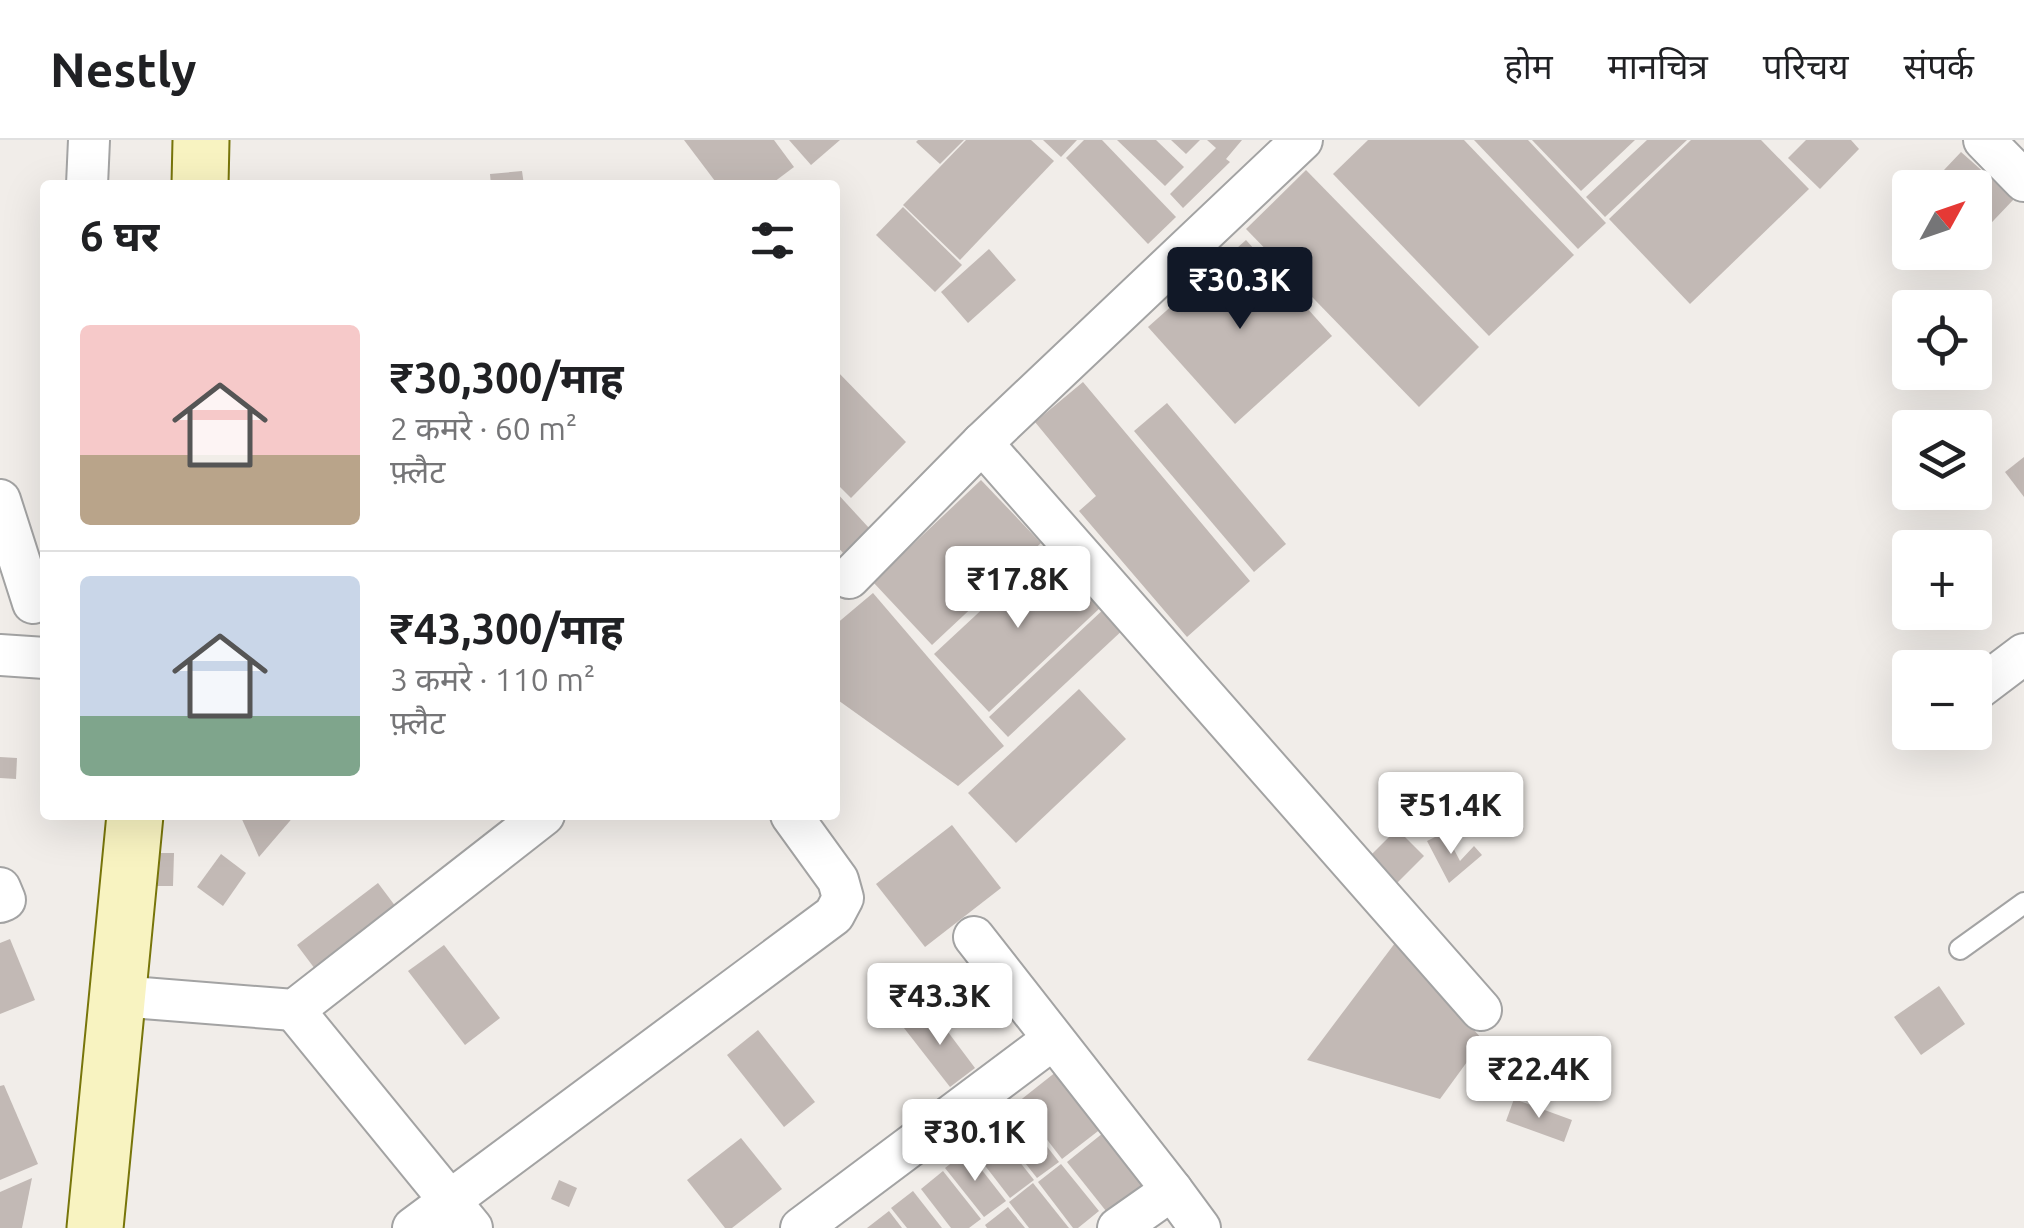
<!DOCTYPE html>
<html lang="hi">
<meta charset="utf-8">
<style>
:root{--surface:#fff;--page:#f6f6f6;--text:#202124;--muted:#757577;--line:#e0e0e0;--accent:#111827}
body{margin:0;font-family:Ubuntu,"Noto Sans Devanagari",sans-serif;background:var(--page);color:var(--text);height:100vh;display:flex;flex-direction:column;font-size:38px;white-space:nowrap}
*{box-sizing:border-box;margin:0}
p{font-size:32px;color:var(--muted)}
.icon{flex:none;width:55px;height:55px;fill:none;stroke:currentColor;stroke-width:2;stroke-linecap:round;stroke-linejoin:round}
.map{position:relative;flex:1;overflow:hidden}
.details{position:absolute;left:40px;top:40px;width:800px;height:640px;display:flex;flex-direction:column;background:var(--surface);border-radius:10px;box-shadow:0 10px 40px #0002}
.details>*{flex:none}
.needle{width:65px;rotate:50deg}
.tools{position:absolute;left:1892px;top:30px;display:grid;gap:20px}
.tools a{display:grid;place-items:center;width:100px;height:100px;border-radius:10px;background:var(--surface);box-shadow:0 10px 40px #0002;font-size:50px}
.price{position:absolute;translate:-50% -85px;padding:0 22px;border-radius:10px;background:#fff;color:#222;font-size:32px;line-height:65px;filter:drop-shadow(0 2px 5px #0008)}
.price::after{content:'';position:absolute;left:50%;top:60px;width:30px;height:22px;margin-left:-15px;background:inherit;clip-path:polygon(0 0,100% 0,50% 100%)}
.price.on{background:var(--accent);color:#fff}
ul{padding:0;list-style:none}
li{display:flex;align-items:center;gap:30px;height:250px;padding:0 40px}
li+li{border-top:2px solid var(--line)}
li span{display:grid;place-items:center;flex:none;width:280px;height:200px;border-radius:10px;color:#555}
li>.icon{margin-inline-start:auto}
span .icon{width:120px;height:120px;fill:#fffc;stroke-width:1}
li b{font-size:42px}
h2{display:flex;justify-content:space-between;align-items:center;height:120px;padding:0 40px;font-size:42px}
header{display:flex;align-items:center;gap:60px;box-sizing:border-box;height:140px;padding:0 50px;background:var(--surface);border-bottom:2px solid var(--line)}
header strong{font-size:48px}
nav{display:flex;gap:55px;margin-inline-start:auto;font-size:35px}
.map>svg:first-child{display:block}
.building{fill:#c2b9b5}
.lines{fill:none;stroke-linecap:round;stroke-linejoin:round}
.lane-casing{stroke:#a3a3a3;stroke-width:24}
.street-casing{stroke:#a3a3a3;stroke-width:44}
.secondary-casing{stroke:#77750a;stroke-width:59}
.lane{stroke:#fff;stroke-width:20}
.street{stroke:#fff;stroke-width:40}
.secondary{stroke:#f8f3c1;stroke-width:55}
</style>
<header>
<strong>Nestly</strong>
<nav><a>होम</a><a>मानचित्र</a><a>परिचय</a><a>संपर्क</a></nav>
</header>
<div class="map">
<svg width="2024" height="1088" viewBox="0 0 2024 1088">
<rect width="100%" height="100%" fill="#f1ede9"/>
<g class="building">
<polygon points="684,0 774,0 794,27 770,45 718,45"/>
<polygon points="789,0 840,0 811,25"/>
<polygon points="918,0 964,0 940,24 916,2"/>
<polygon points="966,0 1031,0 1054,21 960,120 903,65"/>
<polygon points="1043,0 1077,0 1061,17"/>
<polygon points="1084,0 1102,0 1176,77 1148,104 1066,18"/>
<polygon points="1117,0 1156,0 1184,27 1165,46"/>
<polygon points="1171,0 1200,0 1186,14"/>
<polygon points="1207,0 1242,0 1226,19 1230,22 1183,68 1170,54 1216,8"/>
<polygon points="1368,0 1464,0 1574,115 1489,196 1333,34"/>
<polygon points="1474,0 1528,0 1606,83 1578,109"/>
<polygon points="1532,0 1635,0 1581,51"/>
<polygon points="1647,0 1687,0 1605,77 1586,57"/>
<polygon points="1691,0 1761,0 1809,49 1690,164 1609,79"/>
<polygon points="1806,0 1851,0 1859,9 1820,49 1788,18"/>
<polygon points="1961,12 2014,59 1975,100 1975,48 1927,48"/>
<polygon points="1306,30 1479,207 1419,267 1246,89"/>
<polygon points="522,31 524,45 491,45 490,34"/>
<polygon points="903,67 962,125 935,152 876,95"/>
<polygon points="1246,100 1332,196 1235,284 1148,187"/>
<polygon points="989,109 1016,140 968,183 941,152"/>
<polygon points="835,229 906,302 851,358 835,342"/>
<polygon points="1083,242 1250,441 1187,497 1079,371 1096,356 1035,282"/>
<polygon points="1167,263 1286,404 1254,432 1134,291"/>
<polygon points="2024,317 2024,357 2005,332"/>
<polygon points="981,340 1041,403 932,505 873,442"/>
<polygon points="835,351 869,388 843,413 835,404"/>
<polygon points="1047,409 1101,467 989,572 934,514"/>
<polygon points="873,453 1004,606 958,646 835,558 835,485"/>
<polygon points="1107,466 1126,487 1008,597 989,577"/>
<polygon points="1079,549 1126,599 1016,703 968,653"/>
<polygon points="0,617 17,618 16,639 0,638"/>
<polygon points="240,675 295,675 259,717"/>
<polygon points="952,685 1001,748 925,807 876,744"/>
<polygon points="1397,689 1424,716 1390,750 1363,723"/>
<polygon points="1445,692 1460,721 1474,706 1482,715 1449,743 1427,701"/>
<polygon points="156,713 174,713 173,746 156,746"/>
<polygon points="221,714 246,733 223,766 197,747"/>
<polygon points="378,743 399,771 318,833 297,805"/>
<polygon points="10,799 35,860 0,874 0,803"/>
<polygon points="1395,803 1483,900 1440,959 1307,920"/>
<polygon points="444,805 500,878 465,905 408,831"/>
<polygon points="1939,846 1965,884 1921,915 1894,877"/>
<polygon points="930,868 975,928 950,947 904,888"/>
<polygon points="758,890 815,962 784,987 727,915"/>
<polygon points="1066,924 1111,981 1062,1019 1018,962"/>
<polygon points="4,945 38,1024 0,1040 0,946"/>
<polygon points="1514,959 1572,980 1564,1002 1506,981"/>
<polygon points="1020,972 1059,1022 1037,1038 998,989"/>
<polygon points="1113,985 1156,1040 1110,1076 1067,1022"/>
<polygon points="996,992 1034,1040 1010,1058 973,1010"/>
<polygon points="741,998 782,1049 732,1088 725,1088 687,1040"/>
<polygon points="967,1011 1006,1061 984,1077 945,1028"/>
<polygon points="1061,1024 1099,1071 1078,1088 1073,1088 1038,1042"/>
<polygon points="943,1031 981,1079 969,1088 951,1088 921,1049"/>
<polygon points="32,1038 22,1088 0,1088 0,1052"/>
<polygon points="559,1040 577,1048 569,1067 551,1059"/>
<polygon points="1033,1043 1069,1088 1029,1088 1009,1062"/>
<polygon points="913,1051 942,1088 907,1088 891,1068"/>
<polygon points="1008,1067 1025,1088 987,1088 985,1085"/>
<polygon points="889,1071 902,1088 867,1088"/>
</g>
<g class="lines">
<g class="lane-casing">
<polyline id="lane" points="1960,809 2024,763"/>
</g>
<g class="street-casing">
<g id="street">
<polyline points="1984,0 2024,41"/>
<polyline points="87,45 89,0"/>
<polyline points="982,303 1481,870"/>
<polyline points="0,360 33,463"/>
<polyline points="849,438 982,303 1302,0"/>
<polyline points="0,515 45,518"/>
<polyline points="1975,551 2024,514"/>
<polyline points="0,748 5,760 0,762"/>
<polyline points="974,797 1172,1050"/>
<polyline points="118,856 294,870 544,675"/>
<polyline points="294,870 472,1088"/>
<polyline points="413,1088 834,775 843,758 838,740 791,675"/>
<polyline points="801,1088 1052,900"/>
<polyline points="1118,1088 1172,1050 1200,1088"/>
</g>
</g>
<g class="secondary-casing">
<g id="secondary">
<polyline points="200,45 201,0"/>
<polyline points="95,1088 135,675"/>
</g>
</g>
<use href="#lane" class="lane"/>
<use href="#street" class="street"/>
<use href="#secondary" class="secondary"/>
</g>
</svg>
<div class="tools">
<a><svg class="needle" viewBox="-14 -14 28 28"><path d="M0-13l5 13h-10z" fill="#e53935"/><path d="M0 13l5-13h-10z" fill="#757577"/></svg></a>
<a><svg class="icon" aria-label="locate" viewBox="0 0 24 24"><circle cx="12" cy="12" r="6"/><path d="M12 2v4M12 18v4M2 12h4M18 12h4"/></svg></a>
<a><svg class="icon" aria-label="layers" viewBox="0 0 24 24"><path d="M12 4l9 5-9 5-9-5zM3 14l9 5 9-5"/></svg></a>
<a>+</a>
<a>−</a>
</div>
<b class="price on" style="left:1240px;top:192px">₹30.3K</b>
<b class="price" style="left:1018px;top:491px">₹17.8K</b>
<b class="price" style="left:1451px;top:717px">₹51.4K</b>
<b class="price" style="left:940px;top:908px">₹43.3K</b>
<b class="price" style="left:1539px;top:981px">₹22.4K</b>
<b class="price" style="left:975px;top:1044px">₹30.1K</b>
<section class="details">
<h2>6 घर<svg class="icon" aria-label="filters" viewBox="0 0 24 24"><path d="M4 7h16M4 17h16"/><circle cx="9" cy="7" r="2"/><circle cx="15" cy="17" r="2"/></svg></h2>
<ul>
<li><span style="background:linear-gradient(#f6c9c9 65%,#b9a48a 0)"><svg class="icon" aria-label="home" viewBox="0 0 24 24"><path d="M3 11l9-7 9 7M6 9v11h12V9"/></svg></span><div><b>₹30,300/माह</b><p>2 कमरे · 60 m²</p><p>फ़्लैट</p></div></li>
<li><span style="background:linear-gradient(#c9d6e8 70%,#7fa58c 0)"><svg class="icon" aria-label="home" viewBox="0 0 24 24"><path d="M3 11l9-7 9 7M6 9v11h12V9"/></svg></span><div><b>₹43,300/माह</b><p>3 कमरे · 110 m²</p><p>फ़्लैट</p></div></li>
</ul>
</section>
</div>
